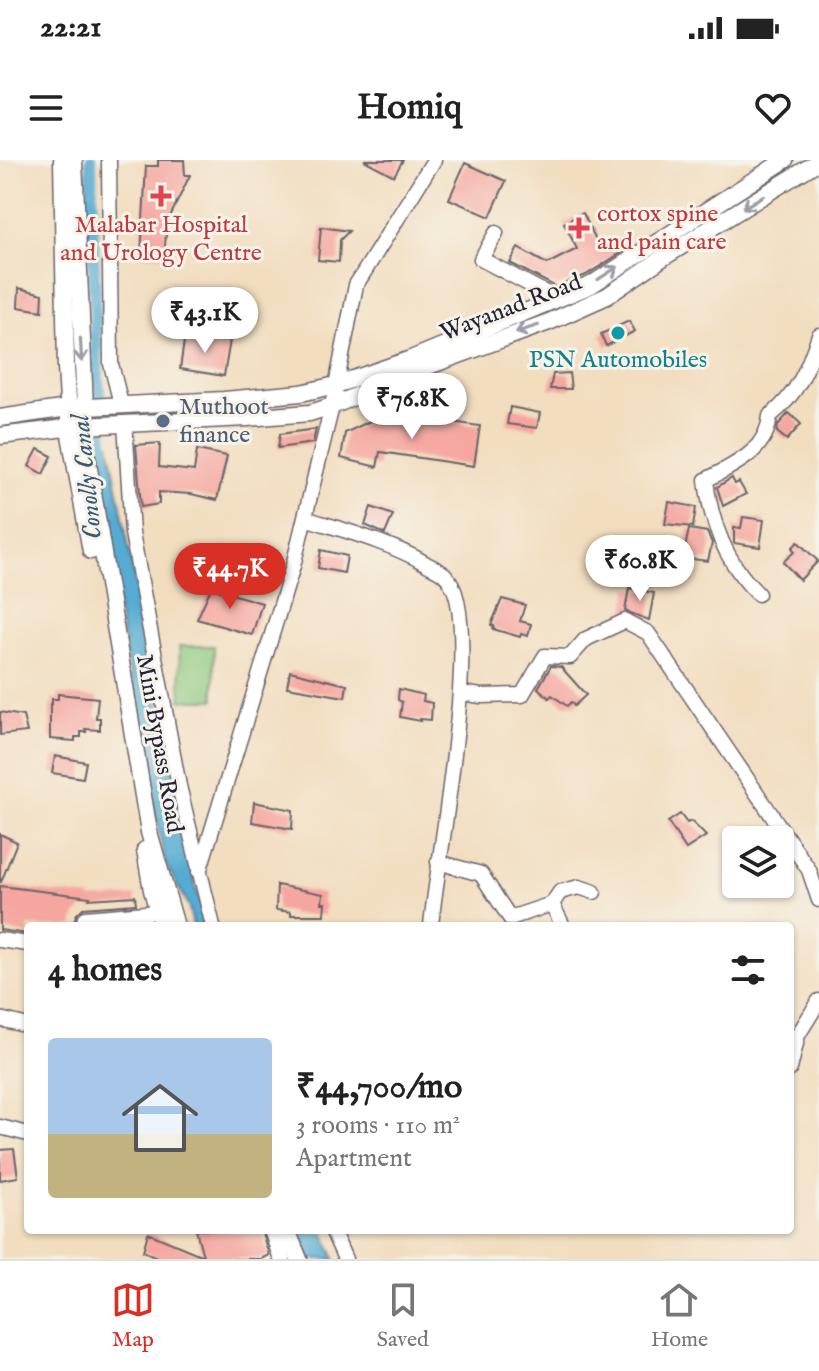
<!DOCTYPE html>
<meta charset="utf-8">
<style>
:root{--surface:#fff;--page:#f2f2f2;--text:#222;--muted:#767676;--line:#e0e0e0;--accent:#d93025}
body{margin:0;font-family:"IM FELL English",serif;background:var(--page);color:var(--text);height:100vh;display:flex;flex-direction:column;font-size:30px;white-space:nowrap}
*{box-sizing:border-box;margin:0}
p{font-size:26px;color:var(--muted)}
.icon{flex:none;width:44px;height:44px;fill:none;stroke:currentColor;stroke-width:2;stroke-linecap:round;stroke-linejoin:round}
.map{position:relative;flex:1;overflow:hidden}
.panel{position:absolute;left:24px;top:762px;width:770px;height:312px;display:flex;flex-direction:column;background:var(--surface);border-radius:8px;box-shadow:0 2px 6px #0004}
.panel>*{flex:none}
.tools{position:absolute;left:722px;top:666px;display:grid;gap:16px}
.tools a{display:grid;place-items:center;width:72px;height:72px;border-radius:8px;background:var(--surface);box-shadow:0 2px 6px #0004;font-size:40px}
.price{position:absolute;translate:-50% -68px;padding:0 18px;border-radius:28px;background:#fff;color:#222;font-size:26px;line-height:52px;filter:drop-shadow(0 2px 4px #0008)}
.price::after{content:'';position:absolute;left:50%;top:48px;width:24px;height:18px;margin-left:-12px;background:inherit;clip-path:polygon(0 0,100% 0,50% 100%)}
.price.selected{background:var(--accent);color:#fff}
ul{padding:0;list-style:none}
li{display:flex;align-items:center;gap:24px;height:200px;padding:0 24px}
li+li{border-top:2px solid var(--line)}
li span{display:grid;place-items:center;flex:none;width:224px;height:160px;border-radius:8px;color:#555}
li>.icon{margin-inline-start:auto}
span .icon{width:96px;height:96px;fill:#fffc;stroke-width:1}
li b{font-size:34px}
h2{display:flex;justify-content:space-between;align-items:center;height:96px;padding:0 24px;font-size:34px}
.status{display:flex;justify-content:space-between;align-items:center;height:56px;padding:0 40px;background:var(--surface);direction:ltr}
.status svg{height:22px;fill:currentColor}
header{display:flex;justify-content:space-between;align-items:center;height:104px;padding:0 24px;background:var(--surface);font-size:36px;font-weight:800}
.menu{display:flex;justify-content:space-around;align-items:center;height:112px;border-top:2px solid var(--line);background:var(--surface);font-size:22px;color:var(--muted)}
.menu a{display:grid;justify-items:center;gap:4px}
.menu .selected{color:var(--accent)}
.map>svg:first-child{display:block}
.green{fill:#8dc87e;stroke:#58755c;stroke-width:2}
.water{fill:#54abd1;stroke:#3b6686;stroke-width:2}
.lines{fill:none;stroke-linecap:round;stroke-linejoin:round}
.canal{stroke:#54abd1;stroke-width:12}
.building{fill:#f5a69f}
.minor-casing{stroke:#6b6369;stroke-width:17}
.major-casing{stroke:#6b6369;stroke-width:19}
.minor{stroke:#fff;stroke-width:14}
.major{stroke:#fff;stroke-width:16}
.oneway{stroke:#9c9ca7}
.health-dot{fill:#e0444e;stroke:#f7f3e8;stroke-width:3}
.culture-dot{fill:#0f9aa8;stroke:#f7f3e8;stroke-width:3}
.service-dot{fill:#5c6f8a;stroke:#f7f3e8;stroke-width:3}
.labels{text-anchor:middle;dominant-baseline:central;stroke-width:6;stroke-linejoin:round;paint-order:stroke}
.health-label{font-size:24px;fill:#be3a42;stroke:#f7f3e8;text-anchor:start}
.street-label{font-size:24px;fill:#22223b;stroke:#f7f3e8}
.culture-label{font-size:24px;fill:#0d838f;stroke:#f7f3e8}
.service-label{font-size:24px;fill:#4e5e75;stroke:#f7f3e8;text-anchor:start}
.water-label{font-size:26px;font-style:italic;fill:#365977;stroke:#f7f3e8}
</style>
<div class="status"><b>22:21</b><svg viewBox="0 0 49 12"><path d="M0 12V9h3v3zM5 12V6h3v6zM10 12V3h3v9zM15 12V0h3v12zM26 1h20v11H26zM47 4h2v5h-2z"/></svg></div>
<header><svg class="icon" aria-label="menu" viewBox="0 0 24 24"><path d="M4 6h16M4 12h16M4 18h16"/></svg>Homiq<svg class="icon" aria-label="heart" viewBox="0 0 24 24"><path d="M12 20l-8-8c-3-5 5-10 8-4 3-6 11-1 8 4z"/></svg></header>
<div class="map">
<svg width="819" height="1099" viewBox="0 0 819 1099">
<rect width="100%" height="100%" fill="#f7f3e8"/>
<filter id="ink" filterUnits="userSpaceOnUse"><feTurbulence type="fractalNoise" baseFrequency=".0125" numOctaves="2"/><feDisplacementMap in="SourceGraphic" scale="16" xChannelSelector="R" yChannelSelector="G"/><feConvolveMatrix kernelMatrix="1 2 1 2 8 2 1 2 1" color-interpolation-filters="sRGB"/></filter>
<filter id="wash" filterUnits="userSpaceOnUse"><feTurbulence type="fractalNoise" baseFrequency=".006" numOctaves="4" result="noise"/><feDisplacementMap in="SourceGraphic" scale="32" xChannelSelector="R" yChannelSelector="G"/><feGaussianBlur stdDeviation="1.8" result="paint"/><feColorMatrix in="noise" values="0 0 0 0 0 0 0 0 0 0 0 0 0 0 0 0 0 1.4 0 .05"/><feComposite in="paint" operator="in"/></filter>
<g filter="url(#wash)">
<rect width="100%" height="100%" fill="#f2ddbf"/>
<polygon class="green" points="179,486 214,486 214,540 181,540"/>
<g class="water">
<polygon points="109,283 154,522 197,732 207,766 193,766 189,747 165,703 87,286"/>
<polygon points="297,1070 322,1070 335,1099 309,1099"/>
</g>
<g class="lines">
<polyline class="canal" points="91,0 96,190 104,296"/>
</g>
<g id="blocks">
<g class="building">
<polygon points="158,0 184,0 185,15 190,15 167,63 164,96 141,95 146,6 158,6"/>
<polygon points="364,0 403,0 394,16"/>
<polygon points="465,3 506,21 490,57 449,39"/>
<polygon points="583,53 596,80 622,86 624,91 586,115 556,127 510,103 518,88 547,104 577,89 564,63"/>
<polygon points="321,67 349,71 340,80 339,102 318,100"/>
<polygon points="19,128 43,134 42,151 18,147"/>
<polygon points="176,130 197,134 191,165 171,162"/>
<polygon points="629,161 635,171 606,186 601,174"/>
<polygon points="185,174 230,180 224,216 180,209"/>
<polygon points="569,213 571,229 550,229 553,214"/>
<polygon points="510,247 540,253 537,268 507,264"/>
<polygon points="789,253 801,264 787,280 777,272 778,265"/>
<polygon points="392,257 423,258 480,266 474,306 380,292 377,307 341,298 345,273 370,261 392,261"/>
<polygon points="316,269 313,283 278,288 280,274"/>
<polygon points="160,283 159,307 194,311 197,290 227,296 217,340 191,334 159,332 159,344 141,347 136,285"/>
<polygon points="38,289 52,296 43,314 29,306"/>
<polygon points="732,318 735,324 739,322 746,334 723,346 717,327"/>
<polygon points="669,342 696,347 693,367 665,364"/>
<polygon points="371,347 393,355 385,374 365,365"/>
<polygon points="743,357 764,360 760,387 734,383 734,367 741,368"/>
<polygon points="689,369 707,372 712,383 708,401 683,398"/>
<polygon points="798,382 818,401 800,420 783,402 795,391 792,388"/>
<polygon points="321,390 347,396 344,413 318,408"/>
<polygon points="211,428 262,443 252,475 197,459"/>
<polygon points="629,428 654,433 649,460 625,451"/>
<polygon points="502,439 525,445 520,461 531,464 528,476 521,474 520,477 493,469 494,466 491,465"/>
<polygon points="551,506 561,507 586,535 574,546 571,542 567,546 552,535 549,538 538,528"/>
<polygon points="290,511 347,525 345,537 287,527"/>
<polygon points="399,529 424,535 423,541 432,543 431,560 420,559 420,561 400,557 402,542 398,540"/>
<polygon points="58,534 98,538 96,558 100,558 100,570 85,569 86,572 81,572 81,577 75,577 75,581 50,579 50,544 52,544 52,539 58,539"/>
<polygon points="0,552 23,556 27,572 0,575"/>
<polygon points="55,596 86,602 83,618 52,613"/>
<polygon points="254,642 293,650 292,669 252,662"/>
<polygon points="680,654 687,663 691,661 706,676 686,689 668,662"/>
<polygon points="0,674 17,682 1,722 0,722"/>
<polygon points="277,725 323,734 322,743 325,743 324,755 291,755 291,752 276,750"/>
<polygon points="0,726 90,737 89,739 135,736 136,744 83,748 76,755 73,766 28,766 28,774 0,770"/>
<polygon points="14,989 18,1017 0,1020 0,990"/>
<polygon points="196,1070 261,1070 269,1095 261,1099 161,1099 143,1091 148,1073 203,1096"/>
</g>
</g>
</g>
<g filter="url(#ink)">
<use href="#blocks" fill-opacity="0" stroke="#6b6369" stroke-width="2"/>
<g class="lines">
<g class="minor-casing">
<g id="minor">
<polyline points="109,0 111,204 121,244"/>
<polyline points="496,73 481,99 557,139"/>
<polyline points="125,263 132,373 179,626 213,766"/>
<path d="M305,358C346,371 388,382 425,403C431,407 441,410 446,416C486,455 436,705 431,766"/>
<path d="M758,434C726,403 711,364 706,320C733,305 767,292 770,256C798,234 808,208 819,175"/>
<polyline points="461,533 481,536 522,535 545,496 570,497 586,479 625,461 648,473 809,710 819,740"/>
<polyline points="438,702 481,714 510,758 552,744 563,766"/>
<polyline points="199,712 293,406 332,246 356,125 434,0"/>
<polyline points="552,744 560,732 579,727 594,732"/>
<polyline points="83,766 85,758 158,752"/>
<polyline points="0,780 28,784"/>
<polyline points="0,859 28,866"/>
<polyline points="790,909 798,875 819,841"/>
<polyline points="0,967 28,974"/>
<polyline points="332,1070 345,1099"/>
</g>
</g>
<g class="major-casing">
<g id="major">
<polyline points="62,0 66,207 70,275 91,391"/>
<polyline points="74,0 85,247 82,266 149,672 176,766"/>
<polyline points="0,258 68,248 224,240 301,233 336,225 411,199 591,125 785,0"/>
<polyline points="0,276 82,266 247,258 310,253 332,246 426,207 549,162 607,136 664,97 819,1"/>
<polyline points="145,690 152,730 162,766"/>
<polyline points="272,1070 282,1099"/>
<polyline points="287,1070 299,1099"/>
</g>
</g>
<use href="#minor" class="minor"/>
<use href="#major" class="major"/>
</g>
<defs><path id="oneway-shaft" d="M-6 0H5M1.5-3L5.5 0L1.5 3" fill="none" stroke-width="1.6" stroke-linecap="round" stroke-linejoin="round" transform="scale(2)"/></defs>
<g class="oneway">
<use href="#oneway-shaft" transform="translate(753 42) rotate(148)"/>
<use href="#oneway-shaft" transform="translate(608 113) rotate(-33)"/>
<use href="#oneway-shaft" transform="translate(527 169) rotate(162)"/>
<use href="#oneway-shaft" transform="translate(81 190) rotate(87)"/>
</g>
</g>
<g class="health-dot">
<path d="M157 24h8v8h8v8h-8v8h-8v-8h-8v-8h8z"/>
<path d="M575 56h8v8h8v8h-8v8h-8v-8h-8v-8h8z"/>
</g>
<circle class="culture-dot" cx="618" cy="173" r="8"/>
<circle class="service-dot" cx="163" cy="261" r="8"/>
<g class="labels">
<g class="health-label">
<text x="597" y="54">cortox spine<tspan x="597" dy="28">and pain care</tspan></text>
<text x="161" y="65" text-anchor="middle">Malabar Hospital<tspan x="161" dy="28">and Urology Centre</tspan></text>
</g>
<g class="street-label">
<text transform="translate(511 148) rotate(-21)">Wayanad Road</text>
<text transform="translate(159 584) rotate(80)">Mini Bypass Road</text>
</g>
<g class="culture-label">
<text x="618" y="200">PSN Automobiles</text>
</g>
<g class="service-label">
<text x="179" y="247">Muthoot<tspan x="179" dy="28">finance</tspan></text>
</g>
<g class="water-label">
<text transform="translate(87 317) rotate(-96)">Conolly Canal</text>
</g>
</g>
</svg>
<div class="tools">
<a><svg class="icon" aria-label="layers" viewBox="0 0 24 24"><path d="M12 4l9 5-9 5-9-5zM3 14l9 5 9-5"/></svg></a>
</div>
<b class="price" style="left:205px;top:195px">₹43.1K</b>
<b class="price" style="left:412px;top:281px">₹76.8K</b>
<b class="price" style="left:640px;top:443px">₹60.8K</b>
<b class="price selected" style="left:230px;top:451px">₹44.7K</b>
<section class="panel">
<h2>4 homes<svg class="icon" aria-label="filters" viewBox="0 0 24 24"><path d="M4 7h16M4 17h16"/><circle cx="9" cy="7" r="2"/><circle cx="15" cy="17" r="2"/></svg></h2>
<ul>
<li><span style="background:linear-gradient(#a9c7e8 60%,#c2b280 0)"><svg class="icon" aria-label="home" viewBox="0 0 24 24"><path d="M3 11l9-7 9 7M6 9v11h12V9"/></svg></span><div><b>₹44,700/mo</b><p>3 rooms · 110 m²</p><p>Apartment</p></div></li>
</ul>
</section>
</div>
<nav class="menu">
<a class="selected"><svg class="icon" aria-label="map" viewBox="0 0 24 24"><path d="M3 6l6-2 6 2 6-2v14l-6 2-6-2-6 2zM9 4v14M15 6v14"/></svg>Map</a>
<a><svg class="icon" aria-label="saved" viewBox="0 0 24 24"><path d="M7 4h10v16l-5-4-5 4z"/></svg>Saved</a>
<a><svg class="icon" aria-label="home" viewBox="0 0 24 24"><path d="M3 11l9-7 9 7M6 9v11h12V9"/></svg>Home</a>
</nav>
